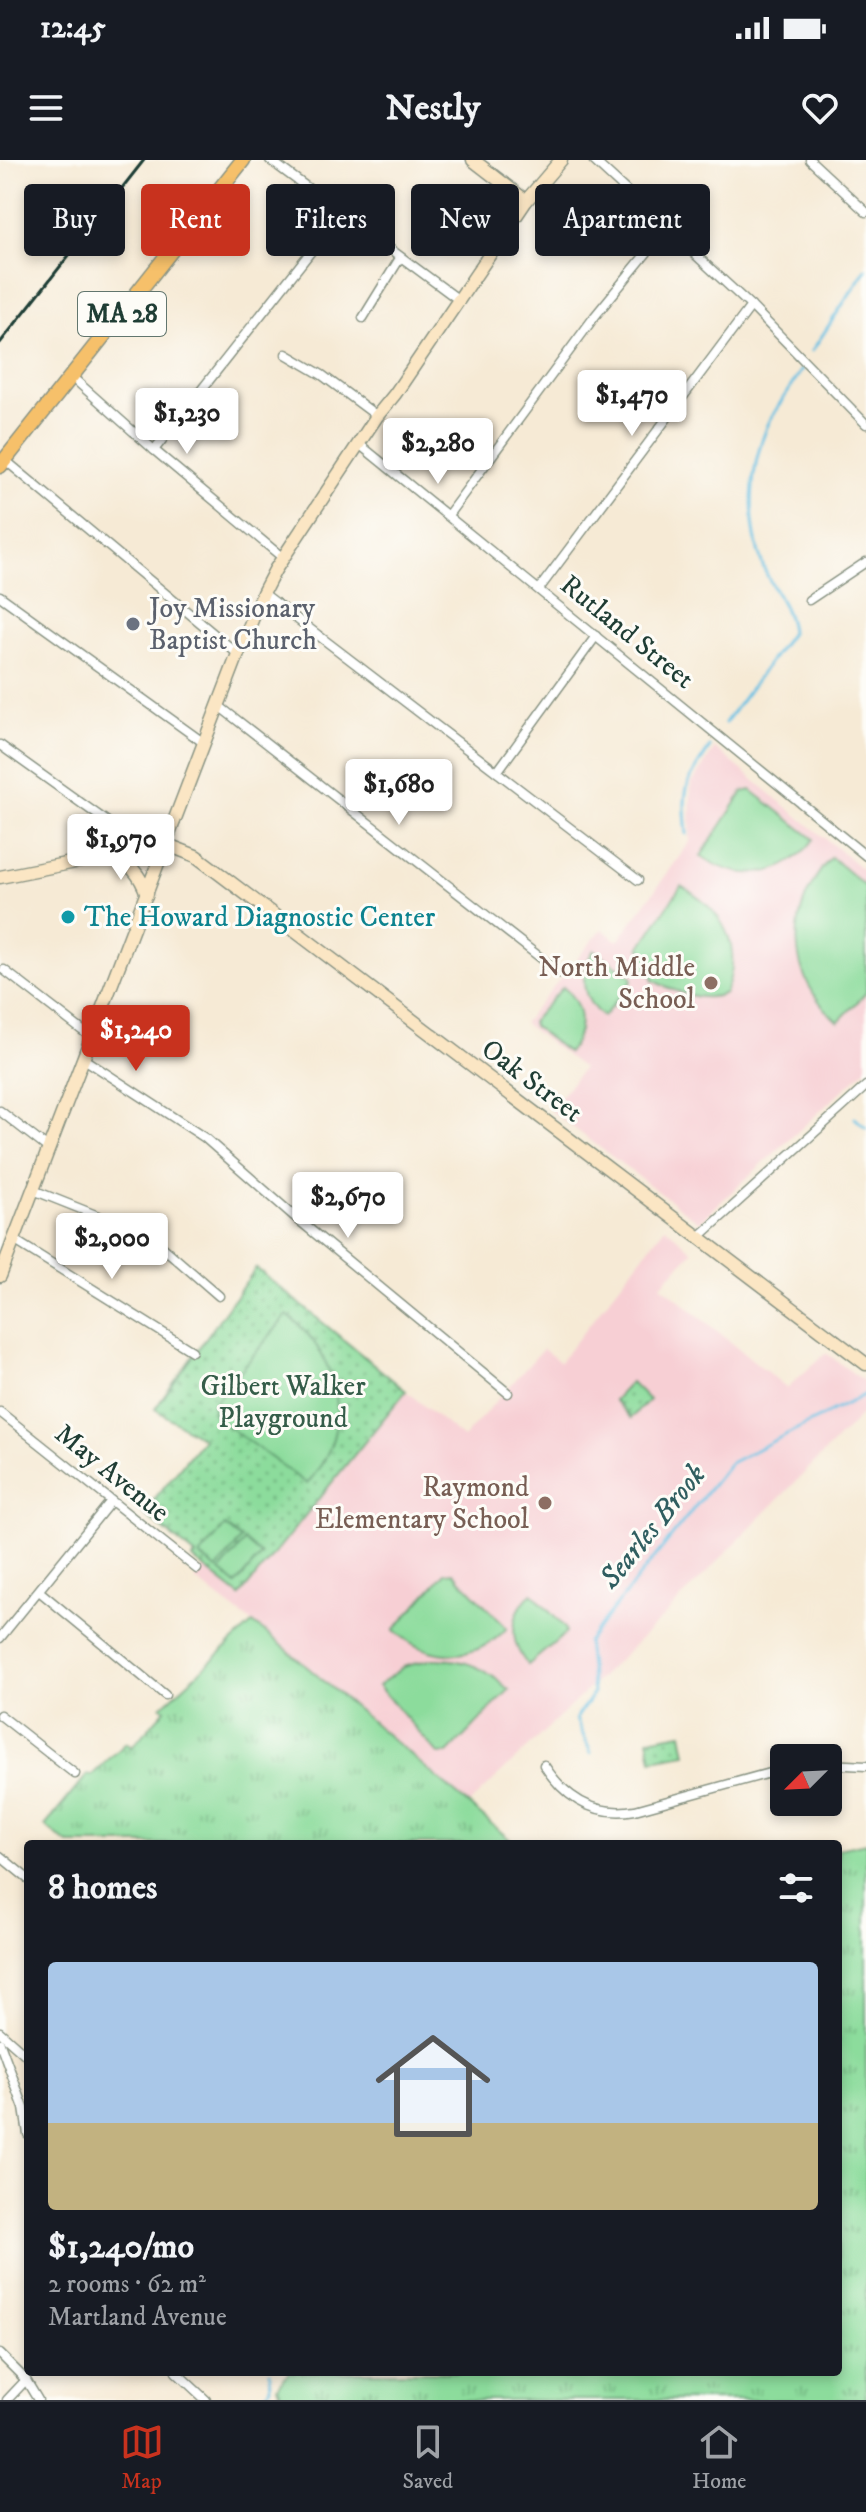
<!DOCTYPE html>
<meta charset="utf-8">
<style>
:root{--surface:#171b24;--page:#242831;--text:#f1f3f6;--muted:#9ea1a6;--line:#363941;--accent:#c8321e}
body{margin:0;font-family:"IM FELL DW Pica",serif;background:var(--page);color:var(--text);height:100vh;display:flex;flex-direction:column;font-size:30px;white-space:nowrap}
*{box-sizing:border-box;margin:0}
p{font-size:26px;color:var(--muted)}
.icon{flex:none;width:44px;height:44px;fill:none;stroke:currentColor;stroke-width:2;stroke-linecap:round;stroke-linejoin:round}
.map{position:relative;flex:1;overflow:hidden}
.drawer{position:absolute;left:24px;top:1680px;width:818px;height:536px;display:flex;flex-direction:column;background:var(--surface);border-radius:8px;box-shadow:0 4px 12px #0003}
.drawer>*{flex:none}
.top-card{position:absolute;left:24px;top:24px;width:818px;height:72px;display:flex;gap:16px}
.needle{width:52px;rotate:246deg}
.tools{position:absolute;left:770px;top:1584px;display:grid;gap:16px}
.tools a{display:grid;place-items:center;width:72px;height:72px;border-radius:8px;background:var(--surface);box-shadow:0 4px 12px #0003;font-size:40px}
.price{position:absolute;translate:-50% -68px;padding:0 18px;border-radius:8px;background:#fff;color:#222;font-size:26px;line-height:52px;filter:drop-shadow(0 2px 4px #0008)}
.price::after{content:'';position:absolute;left:50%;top:48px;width:24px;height:18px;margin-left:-12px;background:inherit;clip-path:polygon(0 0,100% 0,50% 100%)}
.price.active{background:var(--accent);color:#fff}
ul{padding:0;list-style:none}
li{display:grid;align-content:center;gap:16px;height:424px;padding:0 24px}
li+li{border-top:2px solid var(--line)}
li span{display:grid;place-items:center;height:248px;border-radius:8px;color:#555}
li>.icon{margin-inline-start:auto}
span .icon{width:144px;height:144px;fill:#fffc;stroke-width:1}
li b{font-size:34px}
h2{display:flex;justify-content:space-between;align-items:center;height:96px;padding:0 24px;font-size:34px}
.tag{padding:0 28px;border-radius:8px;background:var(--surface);box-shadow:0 4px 12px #0003;font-size:28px;line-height:72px}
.tag.active{background:var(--accent);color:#fff}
.status{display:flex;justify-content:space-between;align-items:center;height:56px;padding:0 40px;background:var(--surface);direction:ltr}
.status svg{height:22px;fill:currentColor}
header{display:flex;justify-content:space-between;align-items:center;height:104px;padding:0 24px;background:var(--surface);font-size:36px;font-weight:800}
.tabs{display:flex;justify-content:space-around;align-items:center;height:112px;border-top:2px solid var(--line);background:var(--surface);font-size:22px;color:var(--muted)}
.tabs a{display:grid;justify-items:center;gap:4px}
.tabs .active{color:var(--accent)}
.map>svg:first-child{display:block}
.built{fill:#f7cfd4}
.grass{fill:url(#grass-tufts);stroke:#568c68;stroke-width:2}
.park{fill:url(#park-dots);stroke:#568c68;stroke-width:2}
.pitch{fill:#8cdc9c;stroke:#568c68;stroke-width:2}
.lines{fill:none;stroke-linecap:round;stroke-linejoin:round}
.stream{stroke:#65c0e3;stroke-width:3}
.street-casing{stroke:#8a9484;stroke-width:11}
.secondary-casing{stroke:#8a9484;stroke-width:15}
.primary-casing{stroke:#8a9484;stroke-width:17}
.street{stroke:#fff;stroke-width:8}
.secondary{stroke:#fbe6c4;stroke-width:12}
.primary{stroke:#f6c06b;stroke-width:14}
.rail{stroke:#1f3d34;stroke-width:3}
.worship-dot{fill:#6b7280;stroke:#fdfcf7;stroke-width:3}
.culture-dot{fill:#0f9aa8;stroke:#fdfcf7;stroke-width:3}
.education-dot{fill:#8d6e63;stroke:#fdfcf7;stroke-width:3}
.labels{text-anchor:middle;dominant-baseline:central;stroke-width:6;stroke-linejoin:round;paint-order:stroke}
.shield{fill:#fdfcf7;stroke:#62766e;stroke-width:2}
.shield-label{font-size:26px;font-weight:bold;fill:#1f3d34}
.worship-label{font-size:28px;fill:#5b616d;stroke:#fdfcf7;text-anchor:start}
.street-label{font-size:28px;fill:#1f3d34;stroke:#fdfcf7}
.culture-label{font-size:28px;fill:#0d838f;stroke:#fdfcf7;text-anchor:start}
.education-label{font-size:28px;fill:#785e54;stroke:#fdfcf7;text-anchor:end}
.park-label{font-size:28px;fill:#355d49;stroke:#fdfcf7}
.water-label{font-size:30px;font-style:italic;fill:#305e60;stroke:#fdfcf7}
</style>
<div class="status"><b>12:45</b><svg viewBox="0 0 49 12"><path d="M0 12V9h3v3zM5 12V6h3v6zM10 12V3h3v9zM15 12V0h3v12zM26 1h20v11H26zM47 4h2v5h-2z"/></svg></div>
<header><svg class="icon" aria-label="menu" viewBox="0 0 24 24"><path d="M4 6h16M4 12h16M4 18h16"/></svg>Nestly<svg class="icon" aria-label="heart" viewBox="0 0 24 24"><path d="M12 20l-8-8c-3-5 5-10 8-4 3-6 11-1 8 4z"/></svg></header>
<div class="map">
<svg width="866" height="2240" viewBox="0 0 866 2240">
<defs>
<pattern id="grass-tufts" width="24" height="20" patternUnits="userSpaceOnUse" patternTransform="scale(2)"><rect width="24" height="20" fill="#8cdc9c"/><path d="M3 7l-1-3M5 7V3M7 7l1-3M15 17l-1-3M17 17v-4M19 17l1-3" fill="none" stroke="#72b480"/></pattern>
<pattern id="park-dots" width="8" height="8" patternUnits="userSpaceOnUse" patternTransform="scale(2)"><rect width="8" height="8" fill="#8cdc9c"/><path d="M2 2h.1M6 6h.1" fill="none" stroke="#72b480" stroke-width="1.8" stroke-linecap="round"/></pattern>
</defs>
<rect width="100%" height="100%" fill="#fdfcf7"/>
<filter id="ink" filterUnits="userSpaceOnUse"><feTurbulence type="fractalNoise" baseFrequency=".0125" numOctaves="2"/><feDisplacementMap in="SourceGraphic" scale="16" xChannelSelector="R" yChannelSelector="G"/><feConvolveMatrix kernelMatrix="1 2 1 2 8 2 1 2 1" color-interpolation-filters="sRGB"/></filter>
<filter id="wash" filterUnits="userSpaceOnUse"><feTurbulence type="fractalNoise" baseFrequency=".006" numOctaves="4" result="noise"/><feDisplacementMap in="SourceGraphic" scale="32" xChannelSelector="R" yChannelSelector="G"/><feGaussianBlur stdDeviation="1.8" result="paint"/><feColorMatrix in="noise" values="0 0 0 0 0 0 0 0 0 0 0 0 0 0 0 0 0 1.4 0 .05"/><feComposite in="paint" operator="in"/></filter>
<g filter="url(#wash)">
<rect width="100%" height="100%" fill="#f6ead5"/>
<g class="built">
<polygon points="715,588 866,712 866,909 699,1062 550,950 583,908 523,863 602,769 618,781 690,682 691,625"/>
<polygon points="665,1067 693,1091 661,1125 787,1228 826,1193 866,1223 866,1250 663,1457 468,1645 278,1482 195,1420 204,1408 240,1436 406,1231 463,1278 543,1189 560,1202"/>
</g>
<g class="grass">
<polygon points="253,1463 278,1482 515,1684 68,1684 45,1666 88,1614 91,1616 126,1583 132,1587 165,1550 161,1547"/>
<polygon points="866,1683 866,2240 283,2240 278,2226 289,2212 838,2212 838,1689"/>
</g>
<g class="park">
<polygon points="256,1108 406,1231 240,1436 193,1399 195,1395 143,1353 203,1279 155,1249"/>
<polygon points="631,1222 649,1240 631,1258 614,1240"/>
<polygon points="682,1573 686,1594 652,1600 648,1579"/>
</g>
<g class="pitch">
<path d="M751,630L814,679C785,719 740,723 701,696L743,632Z"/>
<path d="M831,697L866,727V833L838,862C784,813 786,750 831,697Z"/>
<path d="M681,726C722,749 745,786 725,833C704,844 671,830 652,820L653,817L643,809L639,800L643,790L640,788Z"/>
<path d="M594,790L631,816L632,821L603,857C581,839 578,813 594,790Z"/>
<path d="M563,827C584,845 585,871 568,893L533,866L532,861Z"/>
<path d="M287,1155C326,1184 349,1239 330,1287C325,1301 316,1313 307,1324L215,1257L212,1245Z"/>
<polygon points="225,1366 241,1379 217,1409 200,1396"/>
<polygon points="245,1381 261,1395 236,1425 220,1411"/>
<path d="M453,1412L507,1468C474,1504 428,1501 394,1470L445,1413Z"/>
<path d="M532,1433L565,1468L566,1473L528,1505C508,1482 510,1453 532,1433Z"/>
<path d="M432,1499C465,1498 486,1508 509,1530L448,1593L438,1594L378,1526L403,1507Z"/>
</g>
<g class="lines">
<g class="stream">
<polyline points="812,191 866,109"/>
<path d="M725,563L791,473C790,449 771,428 763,406C747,363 749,309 767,267C776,247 791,228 802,209"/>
<path d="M687,674C682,628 685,625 710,587"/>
<polyline points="855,958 866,968"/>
<polyline points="591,1593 576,1559 593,1533 587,1482 730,1303 866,1234"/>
<polyline points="262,2240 271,2227 270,2212"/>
</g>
</g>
</g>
<g filter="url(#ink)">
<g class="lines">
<g class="street-casing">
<g id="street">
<polyline points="270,0 459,140"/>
<polyline points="593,0 751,146 866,264"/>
<polyline points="810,0 866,52"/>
<polyline points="363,158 400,98"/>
<polyline points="286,194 322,215 377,256"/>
<polyline points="72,217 154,290 283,398"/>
<polyline points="359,284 866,696"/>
<polyline points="154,290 335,61 344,54"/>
<polyline points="5,300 238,494"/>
<polyline points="448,355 595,156 667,68"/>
<polyline points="539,429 751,146"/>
<polyline points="263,433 638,720"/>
<polyline points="0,436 204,583"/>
<polyline points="809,440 866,402"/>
<polyline points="219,546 560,813"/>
<polyline points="0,585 144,688"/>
<polyline points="497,612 596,476"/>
<polyline points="4,810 92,878"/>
<polyline points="84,899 205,978 295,1057 508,1233"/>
<polyline points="0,951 49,989"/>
<polyline points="33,1030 151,1077 219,1136"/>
<polyline points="699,1077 866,926"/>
<polyline points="14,1080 192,1191"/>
<polyline points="0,1252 197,1409"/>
<polyline points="39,1431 165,1535"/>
<polyline points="0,1478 111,1341"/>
<polyline points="0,1555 75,1614"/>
<polyline points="828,1604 866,1606"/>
<path d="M544,1605C565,1638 594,1657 635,1650L784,1609"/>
<polyline points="0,1696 28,1719"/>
<polyline points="0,1872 28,1897"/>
<polyline points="0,1883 24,1948 28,1974"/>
<polyline points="0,2194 26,2220 38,2240"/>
<polyline points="176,2212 206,2240"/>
<polyline points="7,2240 26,2220"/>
</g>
</g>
<g class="secondary-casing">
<g id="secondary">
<polyline points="473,0 526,41"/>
<path d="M111,695C131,703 140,715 147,734"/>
<polyline points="0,717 151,687 173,687 196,696 866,1204"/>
<polyline points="0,1116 238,494 263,433 275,410 377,256 395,234 526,41 561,0"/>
</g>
</g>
<g class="primary-casing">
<polyline id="primary" points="0,306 243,0"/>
</g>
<use href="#street" class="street"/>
<use href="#secondary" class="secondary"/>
<use href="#primary" class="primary"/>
<polyline class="rail" points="0,183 144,0"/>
</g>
</g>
<circle class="worship-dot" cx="133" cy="464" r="8"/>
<circle class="culture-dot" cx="68" cy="757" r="8"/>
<g class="education-dot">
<circle cx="711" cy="823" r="8"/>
<circle cx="545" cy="1343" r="8"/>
</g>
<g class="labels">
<rect class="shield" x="78" y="132" width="88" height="44" rx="6"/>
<g class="shield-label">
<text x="122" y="154">MA 28</text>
</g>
<g class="worship-label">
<text x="149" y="448">Joy Missionary<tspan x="149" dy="32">Baptist Church</tspan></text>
</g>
<g class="street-label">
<text transform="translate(627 472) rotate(39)">Rutland Street</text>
<text transform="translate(532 921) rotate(37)">Oak Street</text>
<text transform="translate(112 1313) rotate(39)">May Avenue</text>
</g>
<g class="culture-label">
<text x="84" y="757">The Howard Diagnostic Center</text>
</g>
<g class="education-label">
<text x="695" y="807">North Middle<tspan x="695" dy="32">School</tspan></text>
<text x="529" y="1327">Raymond<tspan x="529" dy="32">Elementary School</tspan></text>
</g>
<g class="park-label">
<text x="283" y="1226">Gilbert Walker<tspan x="283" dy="32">Playground</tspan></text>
</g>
<g class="water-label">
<text transform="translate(653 1367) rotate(-51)">Searles Brook</text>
</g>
</g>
</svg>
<div class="tools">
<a><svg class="needle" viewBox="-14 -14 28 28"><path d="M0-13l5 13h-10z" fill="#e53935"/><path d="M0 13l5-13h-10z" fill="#9ea1a6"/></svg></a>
</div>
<b class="price" style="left:632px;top:278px">$1,470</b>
<b class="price" style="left:187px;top:296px">$1,230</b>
<b class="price" style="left:438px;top:326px">$2,280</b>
<b class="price" style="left:399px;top:667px">$1,680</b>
<b class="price" style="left:121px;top:722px">$1,970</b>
<b class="price active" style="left:136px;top:913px">$1,240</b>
<b class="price" style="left:348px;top:1080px">$2,670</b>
<b class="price" style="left:112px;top:1121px">$2,000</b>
<div class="top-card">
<a class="tag">Buy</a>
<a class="tag active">Rent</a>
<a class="tag">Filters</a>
<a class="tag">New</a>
<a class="tag">Apartment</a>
</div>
<section class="drawer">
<h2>8 homes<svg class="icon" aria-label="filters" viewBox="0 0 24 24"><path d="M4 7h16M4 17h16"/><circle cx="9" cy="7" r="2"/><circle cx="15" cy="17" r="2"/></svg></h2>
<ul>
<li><span style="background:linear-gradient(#a9c7e8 65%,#c2b280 0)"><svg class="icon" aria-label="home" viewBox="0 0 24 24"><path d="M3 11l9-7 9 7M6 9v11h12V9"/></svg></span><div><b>$1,240/mo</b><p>2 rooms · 62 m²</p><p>Martland Avenue</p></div></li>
</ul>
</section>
</div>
<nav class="tabs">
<a class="active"><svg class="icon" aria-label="map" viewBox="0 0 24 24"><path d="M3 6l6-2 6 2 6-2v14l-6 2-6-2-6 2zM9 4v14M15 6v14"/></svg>Map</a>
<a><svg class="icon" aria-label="saved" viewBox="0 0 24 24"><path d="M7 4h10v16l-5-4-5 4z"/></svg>Saved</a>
<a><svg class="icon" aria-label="home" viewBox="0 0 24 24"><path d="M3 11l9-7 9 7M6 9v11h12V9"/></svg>Home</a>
</nav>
